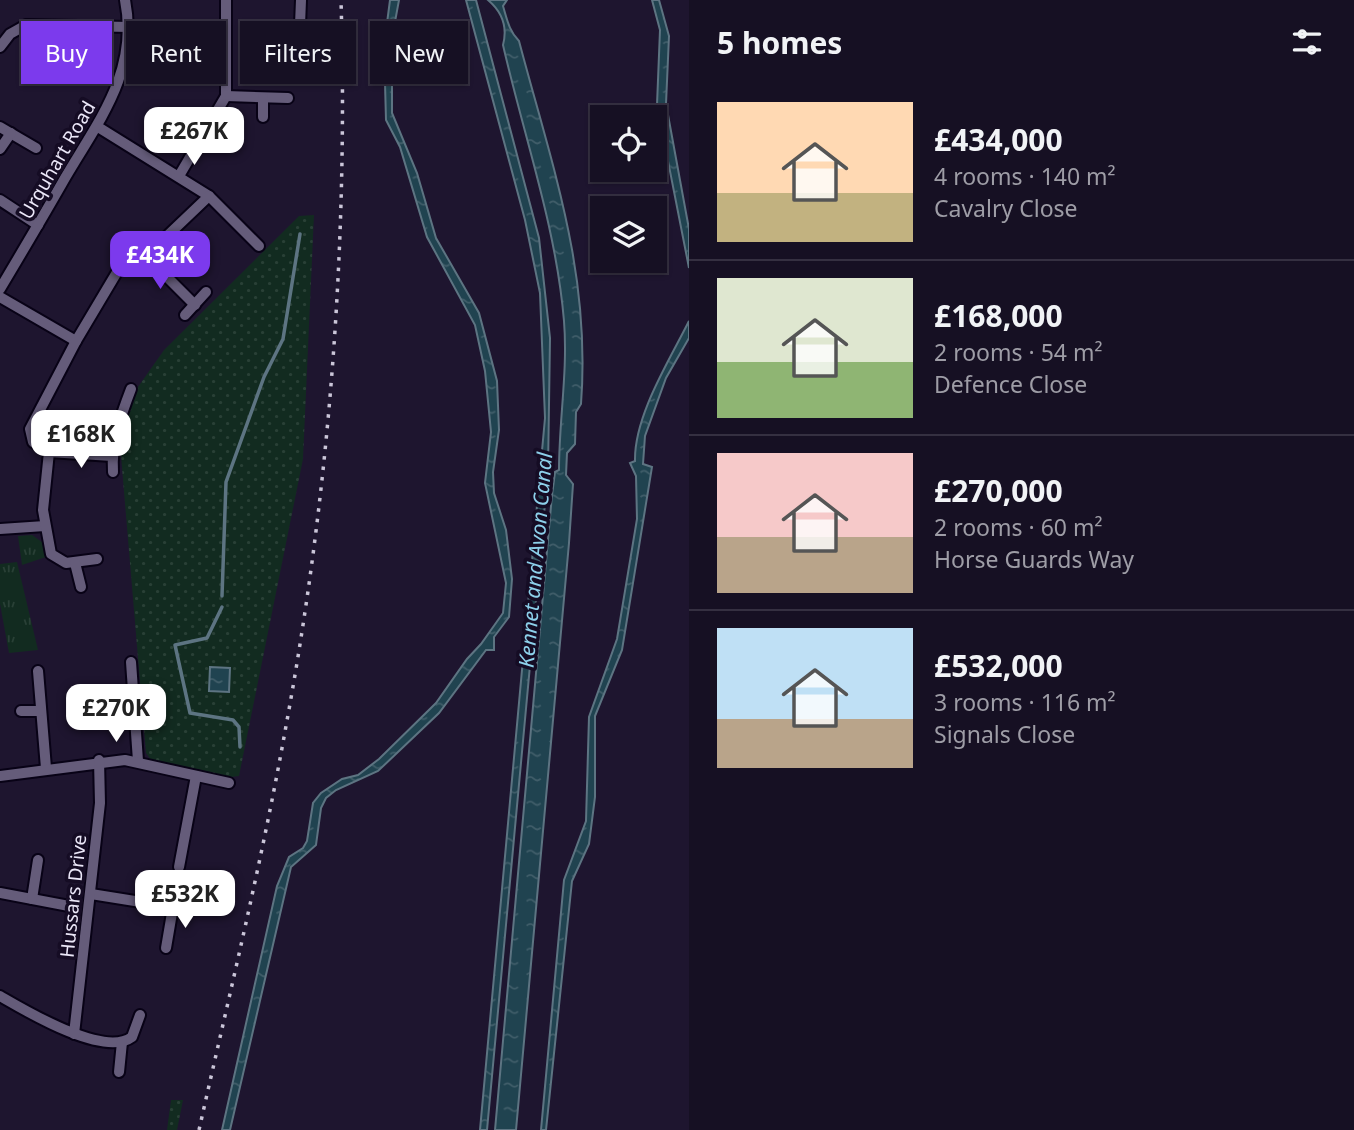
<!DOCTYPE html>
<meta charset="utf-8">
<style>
:root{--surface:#161023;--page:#231e30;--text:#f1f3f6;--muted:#9e9da6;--line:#353041;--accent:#7c3aed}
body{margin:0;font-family:"Noto Sans",sans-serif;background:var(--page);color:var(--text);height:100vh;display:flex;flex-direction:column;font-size:26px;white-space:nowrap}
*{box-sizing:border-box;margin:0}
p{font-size:23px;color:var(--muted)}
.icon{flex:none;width:38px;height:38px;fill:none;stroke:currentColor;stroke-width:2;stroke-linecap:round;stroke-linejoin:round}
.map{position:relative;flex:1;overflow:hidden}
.panel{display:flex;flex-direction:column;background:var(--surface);width:665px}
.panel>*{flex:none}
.banner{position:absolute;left:21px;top:21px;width:562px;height:63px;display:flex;gap:14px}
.fabs{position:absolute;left:590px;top:105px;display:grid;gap:14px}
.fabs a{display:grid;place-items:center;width:77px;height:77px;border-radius:0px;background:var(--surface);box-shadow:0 2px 5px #0004,0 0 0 2px var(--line);font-size:35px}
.price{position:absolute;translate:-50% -60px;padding:0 16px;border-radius:14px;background:#fff;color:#222;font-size:23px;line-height:46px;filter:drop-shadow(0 2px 4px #0008)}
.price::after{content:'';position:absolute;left:50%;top:42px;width:21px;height:16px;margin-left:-10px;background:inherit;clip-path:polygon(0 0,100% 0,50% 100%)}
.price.active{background:var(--accent);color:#fff}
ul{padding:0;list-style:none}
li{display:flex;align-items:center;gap:21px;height:175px;padding:0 28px}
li+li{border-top:2px solid var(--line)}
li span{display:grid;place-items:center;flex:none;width:196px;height:140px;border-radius:0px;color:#555}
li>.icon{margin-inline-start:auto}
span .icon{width:84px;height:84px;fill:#fffc;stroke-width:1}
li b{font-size:30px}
h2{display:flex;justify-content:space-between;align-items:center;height:84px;padding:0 28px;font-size:30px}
.chip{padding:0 24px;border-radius:0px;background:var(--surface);box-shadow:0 2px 5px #0004,0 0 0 2px var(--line);font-size:24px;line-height:63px}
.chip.active{background:var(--accent);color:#fff}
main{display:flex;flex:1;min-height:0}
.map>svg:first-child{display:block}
.grass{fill:url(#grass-tufts)}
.park{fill:url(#park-dots)}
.water{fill:url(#water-ripples);stroke:#5d7482;stroke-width:2}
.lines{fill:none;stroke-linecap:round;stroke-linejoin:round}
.stream{stroke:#5d7482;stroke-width:3.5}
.minor-casing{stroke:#080216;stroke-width:14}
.minor{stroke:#655c7a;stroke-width:10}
.rail{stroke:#cbc6d9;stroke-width:3.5;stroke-dasharray:3.5 7;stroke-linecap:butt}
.labels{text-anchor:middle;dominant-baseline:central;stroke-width:7;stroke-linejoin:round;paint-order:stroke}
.street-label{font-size:19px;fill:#ebe7f8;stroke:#150c24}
.water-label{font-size:21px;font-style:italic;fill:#8dd0ea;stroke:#150c24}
</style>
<main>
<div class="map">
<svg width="689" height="1130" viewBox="0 0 689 1130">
<defs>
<pattern id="grass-tufts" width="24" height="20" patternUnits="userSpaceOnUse" patternTransform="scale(1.75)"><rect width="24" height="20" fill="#122b20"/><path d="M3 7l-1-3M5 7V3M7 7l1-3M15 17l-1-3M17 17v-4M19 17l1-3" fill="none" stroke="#294036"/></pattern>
<pattern id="park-dots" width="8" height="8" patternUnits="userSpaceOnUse" patternTransform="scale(1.75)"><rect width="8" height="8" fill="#122b20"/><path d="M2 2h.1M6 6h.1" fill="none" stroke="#294036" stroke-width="1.8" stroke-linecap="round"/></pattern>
<pattern id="water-ripples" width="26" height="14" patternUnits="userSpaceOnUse" patternTransform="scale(1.75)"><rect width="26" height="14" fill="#204350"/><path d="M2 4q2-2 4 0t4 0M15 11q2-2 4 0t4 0" fill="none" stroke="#415e6a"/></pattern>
</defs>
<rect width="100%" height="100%" fill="#1e152f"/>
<g class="grass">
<polygon points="32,535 42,542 46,557 22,565 18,536"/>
<polygon points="17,562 38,650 9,653 0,604 0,564"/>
</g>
<g class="park">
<polygon points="314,215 303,459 239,776 231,777 151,760 146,753 121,456 125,419 133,394 164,350 299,216"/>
<polygon points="171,1100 183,1100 177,1130 167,1130"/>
</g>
<g class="water">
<polygon points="390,0 399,0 392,38 392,113 417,173 436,238 479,313 497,381 499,430 493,472 494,493 506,530 512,579 509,617 494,637 494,650 486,650 439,713 378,771 336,790 326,798 321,808 316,845 291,867 230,1130 222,1130 277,886 289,857 303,848 307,841 313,803 321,793 342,779 358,775 379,759 436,703 467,659 481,644 503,613 506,583 485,483 491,432 485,371 475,325 427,237 400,147 386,120 384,46"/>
<polygon points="466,0 476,0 539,238 550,338 548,471 487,1130 480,1130 545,418 540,293 525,220"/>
<path d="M488,0H507L503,6C507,19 509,31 519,41C552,166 591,272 581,404L576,412L575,444L567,453L566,475L573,484L569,543L516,1130H495L552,495L555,472L559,470C559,420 568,371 564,321C556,226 524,137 503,45C508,26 501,11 488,0Z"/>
<polygon points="652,0 659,0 669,36 666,104 689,229 689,268 657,105 660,30"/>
<path d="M689,321V338L666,378L645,436L643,464L652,467L622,650L595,716V797L589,844L572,881L546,1130H541L564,880L586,821L589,717L617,639L637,519L636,476L630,463L635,461C634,416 669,361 689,321Z"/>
<polygon points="210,667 230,668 229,692 209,691"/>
</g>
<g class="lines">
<g class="stream">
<polyline points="222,596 226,482 264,377 283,339 300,234"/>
<polyline points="222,607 207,638 175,645 190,713 233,720 239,727 240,747"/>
</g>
<g class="minor-casing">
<g id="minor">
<polyline points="300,25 301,0"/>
<polyline points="0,47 10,34 26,25 130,27"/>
<polyline points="226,96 288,98"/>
<polyline points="263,117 263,98"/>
<polyline points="0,127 36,148"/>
<polyline points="98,127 209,196 259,246"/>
<polyline points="0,149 11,133"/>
<polyline points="179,176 226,96 226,0"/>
<polyline points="0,200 38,225"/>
<polyline points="146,256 195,305"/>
<path d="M0,289C22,252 44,215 65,178C99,120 139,71 125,0"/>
<polyline points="0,297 76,341"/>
<polyline points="185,315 206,292"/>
<polyline points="49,452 112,456"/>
<path d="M113,472C111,443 121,415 131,389"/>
<polyline points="0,529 45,526"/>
<polyline points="97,559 66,563 51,554 43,510 49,452 33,442 30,429 76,341 126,257 133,254 146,256 209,196"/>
<polyline points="75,563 81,587"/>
<polyline points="131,662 138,761"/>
<polyline points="38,671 46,768"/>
<polyline points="21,711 40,711"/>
<polyline points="0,776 125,760 229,783"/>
<polyline points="179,867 196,776"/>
<polyline points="0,893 69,906"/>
<polyline points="91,894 191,910"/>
<polyline points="32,899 38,860"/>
<polyline points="166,948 173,907"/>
<path d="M0,996C26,1011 104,1058 132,1037L140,1015"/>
<polyline points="74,1034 100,803 99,760"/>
<polyline points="119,1072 122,1042"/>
</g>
</g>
<use href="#minor" class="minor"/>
<path class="rail" d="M199,1130C229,996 262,861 286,726C330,487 348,242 341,0"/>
</g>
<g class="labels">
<g class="street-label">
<text transform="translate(57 160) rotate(-60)">Urquhart Road</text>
<text transform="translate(73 896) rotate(-84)">Hussars Drive</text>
</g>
<g class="water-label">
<text transform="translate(535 560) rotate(-85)">Kennet and Avon Canal</text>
</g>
</g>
</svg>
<div class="fabs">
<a><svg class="icon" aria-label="locate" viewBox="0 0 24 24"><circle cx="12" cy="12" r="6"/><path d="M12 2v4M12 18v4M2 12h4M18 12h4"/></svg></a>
<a><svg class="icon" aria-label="layers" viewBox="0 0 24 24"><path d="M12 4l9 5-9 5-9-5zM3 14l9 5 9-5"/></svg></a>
</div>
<b class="price" style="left:194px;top:167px">£267K</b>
<b class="price active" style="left:160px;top:291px">£434K</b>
<b class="price" style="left:81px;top:470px">£168K</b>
<b class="price" style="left:116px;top:744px">£270K</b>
<b class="price" style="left:185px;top:930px">£532K</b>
<div class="banner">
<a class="chip active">Buy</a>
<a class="chip">Rent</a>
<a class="chip">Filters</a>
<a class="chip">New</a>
</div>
</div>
<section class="panel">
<h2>5 homes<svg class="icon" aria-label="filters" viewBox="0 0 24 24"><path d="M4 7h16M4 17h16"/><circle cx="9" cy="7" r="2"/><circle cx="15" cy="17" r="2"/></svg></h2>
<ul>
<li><span style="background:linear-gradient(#ffd9b3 65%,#c2b280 0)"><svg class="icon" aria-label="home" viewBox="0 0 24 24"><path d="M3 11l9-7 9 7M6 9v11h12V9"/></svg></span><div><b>£434,000</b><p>4 rooms · 140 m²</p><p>Cavalry Close</p></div></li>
<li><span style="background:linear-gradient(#dfe7d0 60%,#8fb573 0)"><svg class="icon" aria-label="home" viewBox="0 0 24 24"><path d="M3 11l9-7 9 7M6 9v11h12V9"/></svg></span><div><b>£168,000</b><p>2 rooms · 54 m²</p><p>Defence Close</p></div></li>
<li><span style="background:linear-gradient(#f6c9c9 60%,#b9a48a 0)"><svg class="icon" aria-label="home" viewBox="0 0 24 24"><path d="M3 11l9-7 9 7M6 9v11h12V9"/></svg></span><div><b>£270,000</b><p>2 rooms · 60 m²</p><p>Horse Guards Way</p></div></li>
<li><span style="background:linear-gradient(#bfe0f5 65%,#b9a48a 0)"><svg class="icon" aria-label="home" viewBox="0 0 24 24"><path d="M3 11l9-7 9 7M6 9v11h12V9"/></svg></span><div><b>£532,000</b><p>3 rooms · 116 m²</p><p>Signals Close</p></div></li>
</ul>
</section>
</main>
